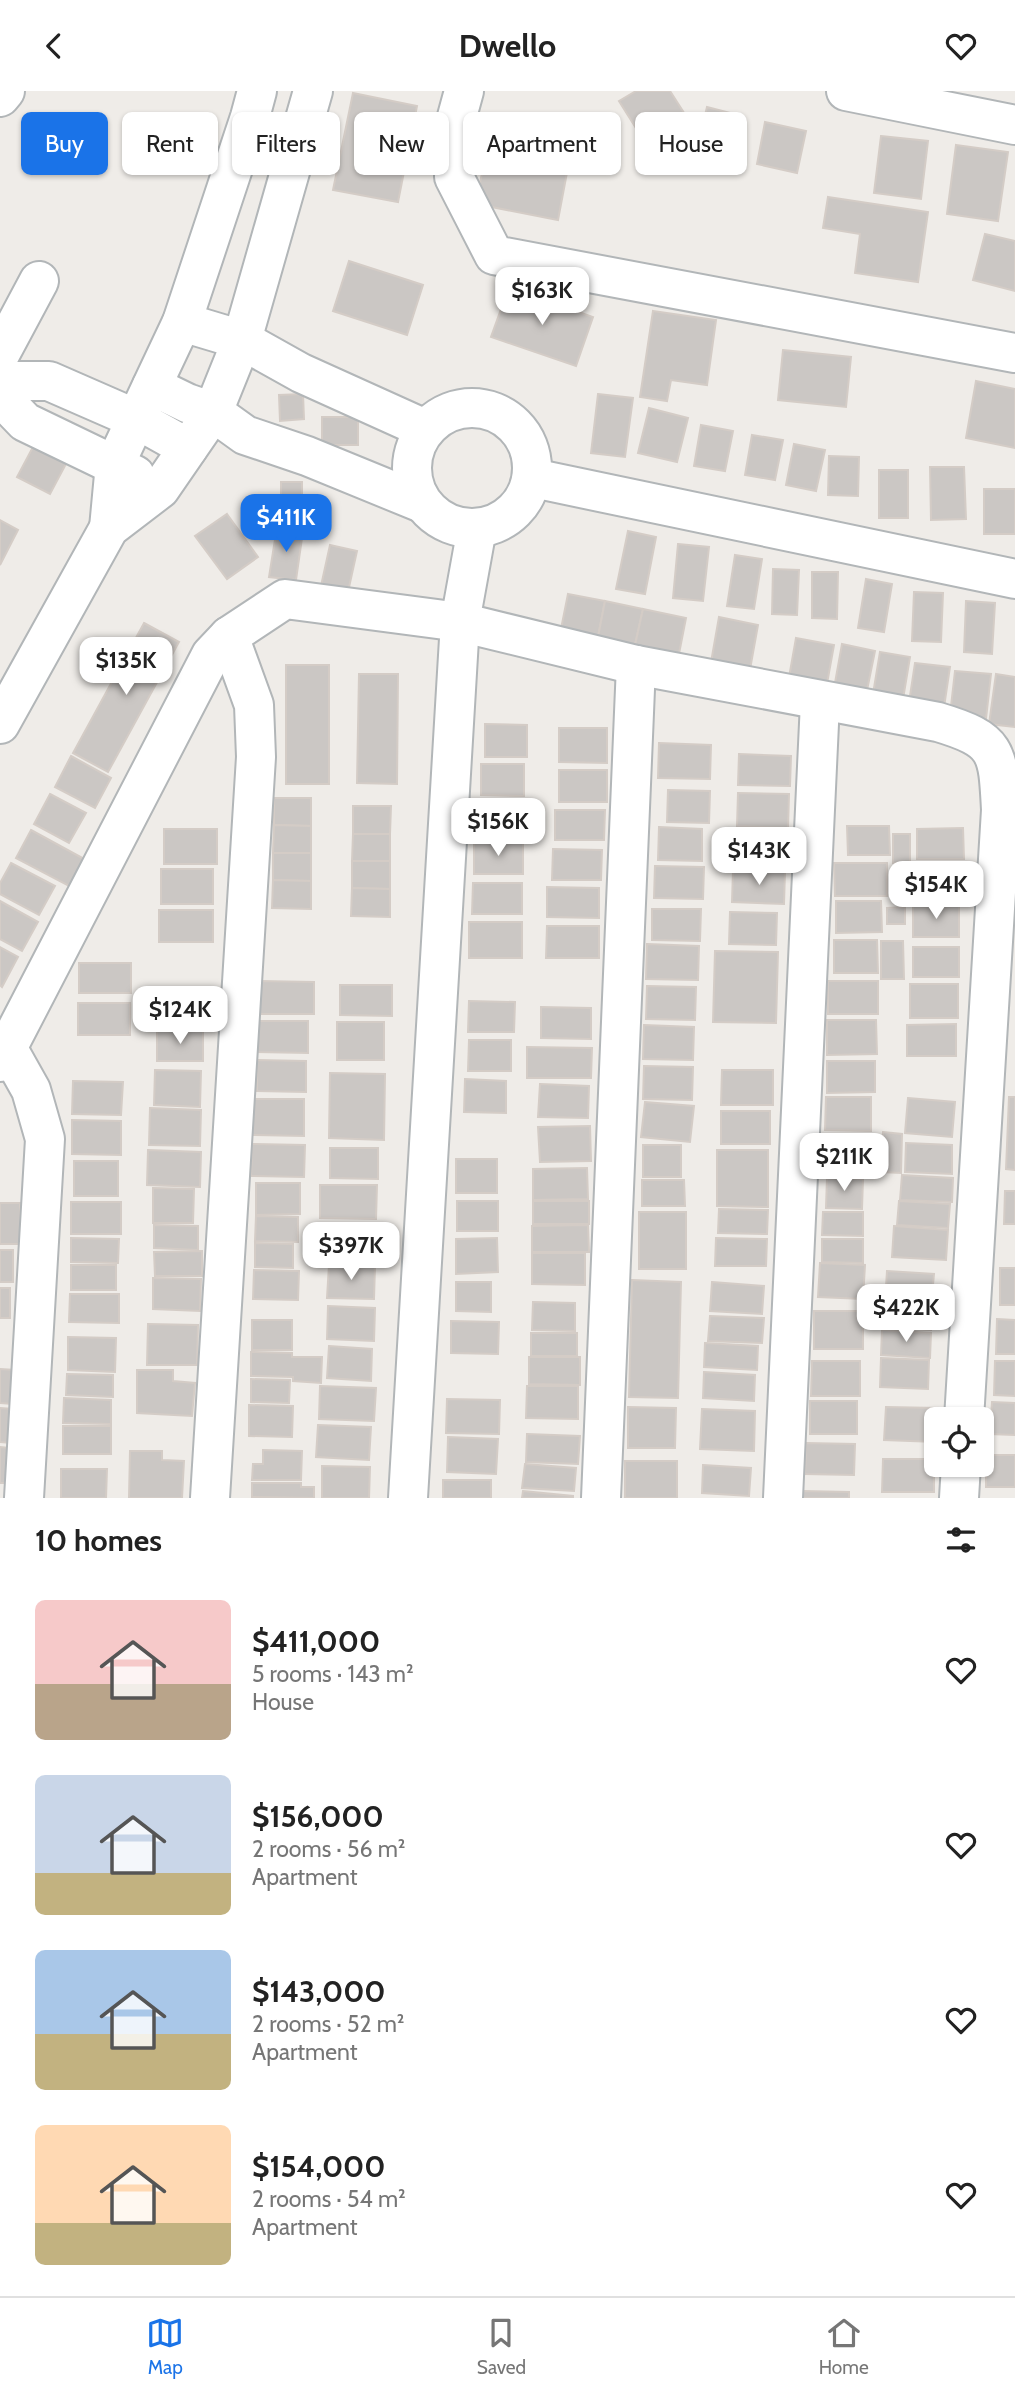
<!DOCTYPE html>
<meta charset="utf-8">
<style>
:root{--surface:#fff;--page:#f2f2f2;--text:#222;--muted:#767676;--line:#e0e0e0;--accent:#1a73e8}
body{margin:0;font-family:Cabin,sans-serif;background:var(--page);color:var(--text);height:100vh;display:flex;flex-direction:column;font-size:26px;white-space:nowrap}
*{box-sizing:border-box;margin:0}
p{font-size:23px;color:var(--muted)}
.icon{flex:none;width:38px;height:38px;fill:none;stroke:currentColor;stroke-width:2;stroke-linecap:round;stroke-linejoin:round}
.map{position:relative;height:1407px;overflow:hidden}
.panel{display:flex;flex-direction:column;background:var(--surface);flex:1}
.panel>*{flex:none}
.top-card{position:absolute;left:21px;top:21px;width:973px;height:63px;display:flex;gap:14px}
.tools{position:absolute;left:924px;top:1316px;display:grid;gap:14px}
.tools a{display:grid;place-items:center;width:70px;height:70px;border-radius:10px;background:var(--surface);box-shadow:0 2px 5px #0004;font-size:35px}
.price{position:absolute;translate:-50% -60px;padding:0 16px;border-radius:14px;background:#fff;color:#222;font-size:23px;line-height:46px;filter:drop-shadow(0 2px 4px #0008)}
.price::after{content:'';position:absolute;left:50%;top:42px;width:21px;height:16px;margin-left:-10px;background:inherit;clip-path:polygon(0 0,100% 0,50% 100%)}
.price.on{background:var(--accent);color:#fff}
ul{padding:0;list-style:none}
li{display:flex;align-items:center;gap:21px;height:175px;padding:0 35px}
li span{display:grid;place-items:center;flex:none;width:196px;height:140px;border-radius:10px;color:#555}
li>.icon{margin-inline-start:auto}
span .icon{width:84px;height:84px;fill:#fffc;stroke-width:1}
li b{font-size:30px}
h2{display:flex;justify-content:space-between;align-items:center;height:84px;padding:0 35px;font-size:30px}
.tag{padding:0 24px;border-radius:10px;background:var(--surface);box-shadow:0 2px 5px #0004;font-size:24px;line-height:63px}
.tag.on{background:var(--accent);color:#fff}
header{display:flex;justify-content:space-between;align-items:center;height:91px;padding:0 35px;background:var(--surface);font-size:32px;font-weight:700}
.tabs{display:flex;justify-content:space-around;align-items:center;height:98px;border-top:2px solid var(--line);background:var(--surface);font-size:19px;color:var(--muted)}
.tabs a{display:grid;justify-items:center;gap:4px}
.tabs .on{color:var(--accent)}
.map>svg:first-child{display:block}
.building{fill:#cbc7c4;stroke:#d4ccc6;stroke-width:2}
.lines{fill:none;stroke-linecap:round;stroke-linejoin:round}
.street-casing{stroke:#b2b6b8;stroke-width:42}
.street{stroke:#fff;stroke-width:38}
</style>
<header><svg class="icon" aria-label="back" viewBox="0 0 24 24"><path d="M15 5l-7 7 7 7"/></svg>Dwello<svg class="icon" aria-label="heart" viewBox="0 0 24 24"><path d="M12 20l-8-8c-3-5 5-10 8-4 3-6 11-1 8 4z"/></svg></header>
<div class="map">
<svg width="1015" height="1407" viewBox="0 0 1015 1407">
<rect width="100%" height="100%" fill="#efece8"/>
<g class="building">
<polygon points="636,0 670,0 686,25 644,50 619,10"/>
<polygon points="353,2 417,15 398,111 333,99"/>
<polygon points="707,16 738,24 731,53 700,45"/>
<polygon points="765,31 806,40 797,82 757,73"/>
<polygon points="490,40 572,55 558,129 476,113"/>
<polygon points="881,45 928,50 921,108 874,102"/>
<polygon points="956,54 1008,61 998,130 947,123"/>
<polygon points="828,106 928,121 918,191 855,182 860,143 823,137"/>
<polygon points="985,143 1015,150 1015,200 973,189"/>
<polygon points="349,170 423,194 407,244 333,220"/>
<polygon points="509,196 593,226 576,275 491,246"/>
<polygon points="653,220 716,229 707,294 671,289 667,310 640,306"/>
<polygon points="783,259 851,266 846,316 778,309"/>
<polygon points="976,290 1015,298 1015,357 966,347"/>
<polygon points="303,303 304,328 280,330 279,304"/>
<polygon points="598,303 633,307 625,366 591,362"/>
<polygon points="649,317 688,327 677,371 638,362"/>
<rect x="322" y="326" width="36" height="28"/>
<polygon points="701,334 733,340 725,380 694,375"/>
<polygon points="752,344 783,349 775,389 745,384"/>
<polygon points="794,353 825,359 816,400 786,394"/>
<polygon points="34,354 67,371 50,403 17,386"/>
<polygon points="829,365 859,366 858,405 828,404"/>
<polygon points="930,376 964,376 966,428 931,429"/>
<rect x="879" y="379" width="29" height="48"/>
<rect x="281" y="391" width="21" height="25"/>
<rect x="984" y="398" width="31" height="45"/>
<polygon points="227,423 258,466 227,488 195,445"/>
<polygon points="0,429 18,439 0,474"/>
<polygon points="277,436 303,440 296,489 269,486"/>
<polygon points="628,440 656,446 645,503 616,498"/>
<polygon points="678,453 709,456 703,510 673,507"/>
<polygon points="330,454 357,460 346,510 319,504"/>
<polygon points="735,464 762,468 754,518 727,515"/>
<polygon points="773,478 799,479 797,524 772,523"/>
<polygon points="812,481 838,481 837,528 812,527"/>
<polygon points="866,488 892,493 884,541 858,537"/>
<polygon points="914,501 943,502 941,551 912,550"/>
<polygon points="568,503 605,510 596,556 559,548"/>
<polygon points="605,510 643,518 633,563 596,556"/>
<polygon points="966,510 995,512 992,563 964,561"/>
<polygon points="643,518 686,527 677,573 633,563"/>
<polygon points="719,526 758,534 749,584 710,577"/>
<polygon points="144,532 179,551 108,681 73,662"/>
<polygon points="796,547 834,554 826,598 788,592"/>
<polygon points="842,553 875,560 865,609 833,603"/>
<polygon points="880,561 910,566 902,614 872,609"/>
<polygon points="915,572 950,576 943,623 908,618"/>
<rect x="286" y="574" width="43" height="119"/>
<polygon points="955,580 991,583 986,628 950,624"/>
<polygon points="359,583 398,583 397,693 357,692"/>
<polygon points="996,583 1015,586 1015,636 989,633"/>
<polygon points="485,633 527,634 527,666 485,666"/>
<polygon points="559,637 607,637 607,672 559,671"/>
<polygon points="659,652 711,654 710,688 658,687"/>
<polygon points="739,663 791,665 790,695 738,694"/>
<polygon points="71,665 111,687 95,717 55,696"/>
<polygon points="481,673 524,673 524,705 481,704"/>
<rect x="559" y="679" width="48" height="32"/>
<polygon points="668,699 710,700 709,732 667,731"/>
<polygon points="738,702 789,703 788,737 737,735"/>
<polygon points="50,703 86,722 69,752 34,733"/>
<polygon points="274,707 311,707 311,735 274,734"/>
<polygon points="353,715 391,715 390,743 353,743"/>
<polygon points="555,719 605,719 604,749 555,749"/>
<polygon points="274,734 311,735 311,762 273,762"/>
<polygon points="847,735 889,735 890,764 848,764"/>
<polygon points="659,736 702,738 702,770 658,769"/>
<polygon points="963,737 964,768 917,768 917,738"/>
<rect x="164" y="738" width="53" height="35"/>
<polygon points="31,739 86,769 71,796 16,767"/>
<polygon points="736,741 784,743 784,773 736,771"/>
<polygon points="353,743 390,743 390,770 352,770"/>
<rect x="893" y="743" width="17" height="29"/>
<rect x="474" y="751" width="49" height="32"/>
<polygon points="553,758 602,759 601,789 552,789"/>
<polygon points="273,762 311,762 311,790 273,789"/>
<polygon points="352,770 390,770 390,798 352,797"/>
<polygon points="11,772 55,795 39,824 0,803 0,792"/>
<polygon points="834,772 887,772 887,805 835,805"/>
<polygon points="655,775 704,776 703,808 654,807"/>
<rect x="916" y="775" width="47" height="30"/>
<rect x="161" y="778" width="52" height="35"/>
<polygon points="733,779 785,780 784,813 732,811"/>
<polygon points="273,789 311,790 311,818 272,817"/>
<polygon points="473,792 522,792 522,823 472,823"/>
<polygon points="547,796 599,797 599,827 547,826"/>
<polygon points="352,797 390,798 390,826 351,825"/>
<polygon points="0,810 38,831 22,860 0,848"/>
<polygon points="836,810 881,810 882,841 836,842"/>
<rect x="913" y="815" width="46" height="31"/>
<polygon points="905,816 905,833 887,833 887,817"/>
<polygon points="652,818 701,818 700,850 652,849"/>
<rect x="159" y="819" width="54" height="32"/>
<polygon points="730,821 777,822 776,854 729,853"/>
<rect x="469" y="831" width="53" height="36"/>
<polygon points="547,835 599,835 599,867 546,867"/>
<polygon points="834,849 877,849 878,882 834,882"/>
<polygon points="881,850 903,850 904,888 881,888"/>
<polygon points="647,853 699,855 698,889 646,888"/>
<polygon points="0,856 18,866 2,896 0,894"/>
<rect x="913" y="856" width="46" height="30"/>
<polygon points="715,860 778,861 776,932 713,931"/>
<rect x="79" y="872" width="52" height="30"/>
<polygon points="259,890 314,891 314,923 259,923"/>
<rect x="828" y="890" width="50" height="33"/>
<rect x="910" y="893" width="48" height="34"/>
<polygon points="340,894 392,894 392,925 340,924"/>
<polygon points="647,895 696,896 695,929 646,928"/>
<rect x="156" y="898" width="50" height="33"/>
<polygon points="469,910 515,911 514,941 468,941"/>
<rect x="78" y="912" width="52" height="32"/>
<polygon points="541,916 591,917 591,948 541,947"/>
<polygon points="827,929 876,929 877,963 827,964"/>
<polygon points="258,930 308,930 308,962 257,961"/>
<rect x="337" y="931" width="47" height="38"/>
<polygon points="956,933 956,965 907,965 907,934"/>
<polygon points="644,934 694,936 693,969 643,968"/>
<rect x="157" y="939" width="46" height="31"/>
<polygon points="469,949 511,949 511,980 468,980"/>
<polygon points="527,956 592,957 591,987 527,987"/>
<polygon points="257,969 306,970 306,1001 257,1000"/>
<polygon points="827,970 875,970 875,1001 827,1002"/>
<polygon points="644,975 693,976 692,1009 643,1008"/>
<polygon points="155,979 201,980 200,1016 154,1014"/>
<polygon points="722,979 773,979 773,1014 721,1014"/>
<polygon points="330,982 385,983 384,1049 329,1047"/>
<polygon points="465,988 506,990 506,1022 464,1021"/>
<polygon points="73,990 123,991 121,1024 72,1023"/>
<polygon points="540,993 589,995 588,1027 538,1026"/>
<polygon points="826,1006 871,1006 871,1040 825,1039"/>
<polygon points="1009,1006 1015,1006 1015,1079 1006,1078"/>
<polygon points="908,1007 955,1011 952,1046 905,1042"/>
<polygon points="252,1008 304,1008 304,1045 252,1044"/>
<polygon points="645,1011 694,1015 690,1051 641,1046"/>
<polygon points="150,1017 201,1019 200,1055 149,1054"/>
<rect x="721" y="1020" width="49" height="33"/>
<polygon points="72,1029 121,1030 121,1064 72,1063"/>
<polygon points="590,1035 591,1070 540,1071 538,1036"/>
<polygon points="883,1041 902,1043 901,1082 881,1081"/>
<polygon points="824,1047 868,1048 868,1082 823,1081"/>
<polygon points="906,1052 952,1054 952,1083 905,1081"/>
<polygon points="252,1053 305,1054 304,1086 251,1085"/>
<rect x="643" y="1054" width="38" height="32"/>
<polygon points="330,1057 378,1057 378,1088 330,1087"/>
<polygon points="148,1059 201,1061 200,1096 147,1094"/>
<polygon points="717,1059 768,1059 768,1116 717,1115"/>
<rect x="456" y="1068" width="41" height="34"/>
<rect x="74" y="1070" width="44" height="35"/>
<polygon points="587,1077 588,1108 533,1109 533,1078"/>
<polygon points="902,1084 953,1087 952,1111 900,1109"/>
<polygon points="827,1086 863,1088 862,1118 826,1117"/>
<polygon points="642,1089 684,1089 685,1115 642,1115"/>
<polygon points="256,1092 300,1092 300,1123 256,1124"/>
<polygon points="320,1094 377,1094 376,1128 320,1127"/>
<polygon points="153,1097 194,1098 193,1132 153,1132"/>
<polygon points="1005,1100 1015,1100 1015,1133 1004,1133"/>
<rect x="457" y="1110" width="41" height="30"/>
<rect x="533" y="1110" width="56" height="23"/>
<polygon points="899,1110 950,1113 948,1137 897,1134"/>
<rect x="71" y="1111" width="50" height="32"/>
<rect x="0" y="1112" width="20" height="41"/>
<polygon points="719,1118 768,1119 767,1143 718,1142"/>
<rect x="639" y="1121" width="47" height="57"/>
<polygon points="823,1121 863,1121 863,1145 822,1144"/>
<polygon points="256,1125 298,1126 298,1151 255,1150"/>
<polygon points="154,1134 198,1135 198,1159 154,1157"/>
<polygon points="588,1134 589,1161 532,1161 532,1135"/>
<rect x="330" y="1135" width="47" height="32"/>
<polygon points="894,1135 948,1139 946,1169 892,1166"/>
<polygon points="71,1147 119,1148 118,1172 71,1171"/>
<polygon points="497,1147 498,1181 456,1183 456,1148"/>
<polygon points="716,1147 767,1148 766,1175 715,1175"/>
<polygon points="822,1148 863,1148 863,1172 822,1171"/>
<polygon points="255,1152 293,1153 293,1177 255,1176"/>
<rect x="0" y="1159" width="13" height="32"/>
<polygon points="202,1160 202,1185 155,1185 154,1161"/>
<polygon points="532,1162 585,1162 585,1194 532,1193"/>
<polygon points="820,1172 865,1174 863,1208 818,1206"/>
<rect x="71" y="1174" width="45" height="25"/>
<polygon points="329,1174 375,1175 374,1208 327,1207"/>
<rect x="1000" y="1177" width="15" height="37"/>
<polygon points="254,1179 299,1180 298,1209 253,1208"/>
<polygon points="887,1180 934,1183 931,1215 885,1212"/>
<polygon points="153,1187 201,1188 200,1220 153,1218"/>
<polygon points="632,1189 681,1191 678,1307 629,1306"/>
<polygon points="456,1191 491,1191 491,1221 456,1220"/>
<polygon points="712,1191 764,1195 762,1223 710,1220"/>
<rect x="0" y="1197" width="10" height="30"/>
<polygon points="70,1203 119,1203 119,1232 69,1231"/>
<polygon points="533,1211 575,1212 575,1240 532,1239"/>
<polygon points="328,1215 375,1217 374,1250 327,1248"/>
<polygon points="885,1215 932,1217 931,1239 884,1237"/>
<rect x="814" y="1220" width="49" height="38"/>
<polygon points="710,1225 764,1227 762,1252 708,1250"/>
<polygon points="997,1228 1015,1229 1015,1263 996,1263"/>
<rect x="252" y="1229" width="40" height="30"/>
<polygon points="451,1230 499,1231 498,1263 451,1262"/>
<polygon points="148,1233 198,1234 197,1274 147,1274"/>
<polygon points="882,1239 931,1242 930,1267 881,1264"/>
<rect x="531" y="1242" width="46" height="23"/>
<polygon points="68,1246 116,1247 115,1281 68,1279"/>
<polygon points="705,1252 758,1255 757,1279 704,1276"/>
<polygon points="329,1255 372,1258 371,1290 327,1287"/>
<polygon points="251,1261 292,1262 292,1266 322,1266 321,1292 293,1290 293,1286 251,1285"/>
<polygon points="529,1266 580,1266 580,1294 529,1293"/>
<polygon points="881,1267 929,1269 928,1298 880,1296"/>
<polygon points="812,1270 860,1270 860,1305 811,1305"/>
<polygon points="995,1270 1015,1270 1015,1305 994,1304"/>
<polygon points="0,1278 15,1279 13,1313 0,1312"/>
<polygon points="137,1279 173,1279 173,1290 195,1292 192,1325 137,1322"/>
<polygon points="704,1281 755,1284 754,1310 703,1307"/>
<polygon points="67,1283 113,1284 113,1306 66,1304"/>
<polygon points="251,1288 290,1289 289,1312 251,1311"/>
<polygon points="320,1295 376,1297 374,1330 319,1328"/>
<polygon points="527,1295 578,1295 578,1328 526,1327"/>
<polygon points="64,1307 111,1309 111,1333 63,1332"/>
<polygon points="447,1308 500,1309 499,1343 446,1342"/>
<rect x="810" y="1310" width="47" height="33"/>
<polygon points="992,1311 1015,1312 1015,1344 990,1343"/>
<polygon points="249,1314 293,1315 292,1346 249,1345"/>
<polygon points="628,1316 676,1317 675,1357 628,1357"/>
<polygon points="886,1316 939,1317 936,1351 884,1349"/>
<polygon points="0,1317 13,1318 11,1352 0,1351"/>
<polygon points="702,1318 755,1320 754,1360 700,1358"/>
<polygon points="318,1334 371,1336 369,1369 316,1366"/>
<rect x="63" y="1335" width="48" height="28"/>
<polygon points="527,1343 580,1345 578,1373 526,1371"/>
<polygon points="448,1346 498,1348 496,1383 447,1381"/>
<polygon points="806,1352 855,1353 854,1384 805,1383"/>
<polygon points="0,1356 9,1357 7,1392 0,1392"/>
<polygon points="263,1359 302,1360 301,1389 252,1389 253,1373 263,1373"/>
<polygon points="130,1360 162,1360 162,1369 184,1370 182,1407 129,1407"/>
<rect x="986" y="1364" width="29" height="32"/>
<polygon points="883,1368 934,1368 934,1401 882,1401"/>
<rect x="625" y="1370" width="52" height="37"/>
<polygon points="525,1373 576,1377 574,1400 522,1397"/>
<polygon points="703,1374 751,1377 749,1405 702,1402"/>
<polygon points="322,1375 370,1376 369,1407 322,1407"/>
<polygon points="61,1378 107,1378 106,1407 61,1407"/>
<rect x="443" y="1389" width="48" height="18"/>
<polygon points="252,1392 301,1392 301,1396 314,1396 314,1407 252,1406"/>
<polygon points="523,1400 573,1405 573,1407 522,1407"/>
<polygon points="802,1400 849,1401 849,1407 802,1407"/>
</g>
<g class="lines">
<g class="street-casing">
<g id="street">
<polyline points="464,0 455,33 454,86 494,164 1015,262"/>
<polyline points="846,0 1015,34"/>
<polyline points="0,6 5,0"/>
<polyline points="182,231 242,249 301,282 425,338"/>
<polyline points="0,263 39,190"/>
<polyline points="0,290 49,290 136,328 188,357"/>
<polyline points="152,295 187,312 213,321 245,344 307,365 422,412"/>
<polyline points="0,305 25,331 135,384"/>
<circle cx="472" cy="377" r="60"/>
<polyline points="533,387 1015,488"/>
<polyline points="109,437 115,373 182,231 250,26 257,0"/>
<polyline points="0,633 109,437 160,398 213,321 242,249 313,0"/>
<polyline points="8,958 31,999 45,1048 24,1407"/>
<path d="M0,971L211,564L229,545L285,508L460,531L636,574L938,631C998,649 998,660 1001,719L964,1328"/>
<polyline points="210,1407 256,666 254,614 229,545"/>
<polyline points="408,1407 460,531 477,437"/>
<polyline points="601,1407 636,574"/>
<polyline points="783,1407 820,611"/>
<polyline points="959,1407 961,1374"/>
</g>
</g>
<use href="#street" class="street"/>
</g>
</svg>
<div class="tools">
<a><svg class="icon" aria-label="locate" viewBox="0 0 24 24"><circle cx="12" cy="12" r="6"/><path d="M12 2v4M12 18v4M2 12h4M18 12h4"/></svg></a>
</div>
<b class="price" style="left:542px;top:236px">$163K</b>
<b class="price on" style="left:286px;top:463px">$411K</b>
<b class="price" style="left:126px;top:606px">$135K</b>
<b class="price" style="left:498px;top:767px">$156K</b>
<b class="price" style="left:759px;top:796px">$143K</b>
<b class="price" style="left:936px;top:830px">$154K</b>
<b class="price" style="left:180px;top:955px">$124K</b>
<b class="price" style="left:844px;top:1102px">$211K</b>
<b class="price" style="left:351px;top:1191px">$397K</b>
<b class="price" style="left:906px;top:1253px">$422K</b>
<div class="top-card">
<a class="tag on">Buy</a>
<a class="tag">Rent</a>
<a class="tag">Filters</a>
<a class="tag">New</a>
<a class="tag">Apartment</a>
<a class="tag">House</a>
</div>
</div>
<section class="panel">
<h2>10 homes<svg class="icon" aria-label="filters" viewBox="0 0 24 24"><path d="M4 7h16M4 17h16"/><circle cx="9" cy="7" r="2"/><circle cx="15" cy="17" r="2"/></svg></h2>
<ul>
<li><span style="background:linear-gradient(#f6c9c9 60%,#b9a48a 0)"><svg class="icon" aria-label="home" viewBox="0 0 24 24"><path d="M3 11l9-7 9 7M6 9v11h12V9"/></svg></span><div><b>$411,000</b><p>5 rooms · 143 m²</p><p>House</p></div><svg class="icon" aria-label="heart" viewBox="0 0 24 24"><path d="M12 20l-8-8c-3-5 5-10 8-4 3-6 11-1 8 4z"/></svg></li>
<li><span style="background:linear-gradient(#c9d6e8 70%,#c2b280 0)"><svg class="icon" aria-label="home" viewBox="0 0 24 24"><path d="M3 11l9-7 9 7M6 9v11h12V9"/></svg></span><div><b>$156,000</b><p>2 rooms · 56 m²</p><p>Apartment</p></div><svg class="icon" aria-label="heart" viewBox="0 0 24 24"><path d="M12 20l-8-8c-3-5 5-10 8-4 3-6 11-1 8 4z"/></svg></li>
<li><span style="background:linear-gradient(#a9c7e8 60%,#c2b280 0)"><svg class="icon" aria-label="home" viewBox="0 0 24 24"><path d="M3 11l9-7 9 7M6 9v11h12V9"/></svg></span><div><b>$143,000</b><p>2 rooms · 52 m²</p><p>Apartment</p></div><svg class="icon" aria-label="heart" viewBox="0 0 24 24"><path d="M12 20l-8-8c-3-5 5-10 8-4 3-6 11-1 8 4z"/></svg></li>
<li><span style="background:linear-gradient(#ffd9b3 70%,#c2b280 0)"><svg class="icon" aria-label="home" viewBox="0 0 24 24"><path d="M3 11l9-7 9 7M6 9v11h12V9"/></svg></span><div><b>$154,000</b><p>2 rooms · 54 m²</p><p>Apartment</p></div><svg class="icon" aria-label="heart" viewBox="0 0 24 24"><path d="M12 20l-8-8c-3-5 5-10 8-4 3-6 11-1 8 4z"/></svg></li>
</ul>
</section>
<nav class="tabs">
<a class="on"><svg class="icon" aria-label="map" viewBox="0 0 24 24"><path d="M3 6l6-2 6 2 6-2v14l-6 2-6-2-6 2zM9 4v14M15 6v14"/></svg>Map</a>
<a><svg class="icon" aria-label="saved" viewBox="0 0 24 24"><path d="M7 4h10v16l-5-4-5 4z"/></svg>Saved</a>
<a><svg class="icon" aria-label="home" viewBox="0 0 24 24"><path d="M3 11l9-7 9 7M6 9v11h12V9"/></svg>Home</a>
</nav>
